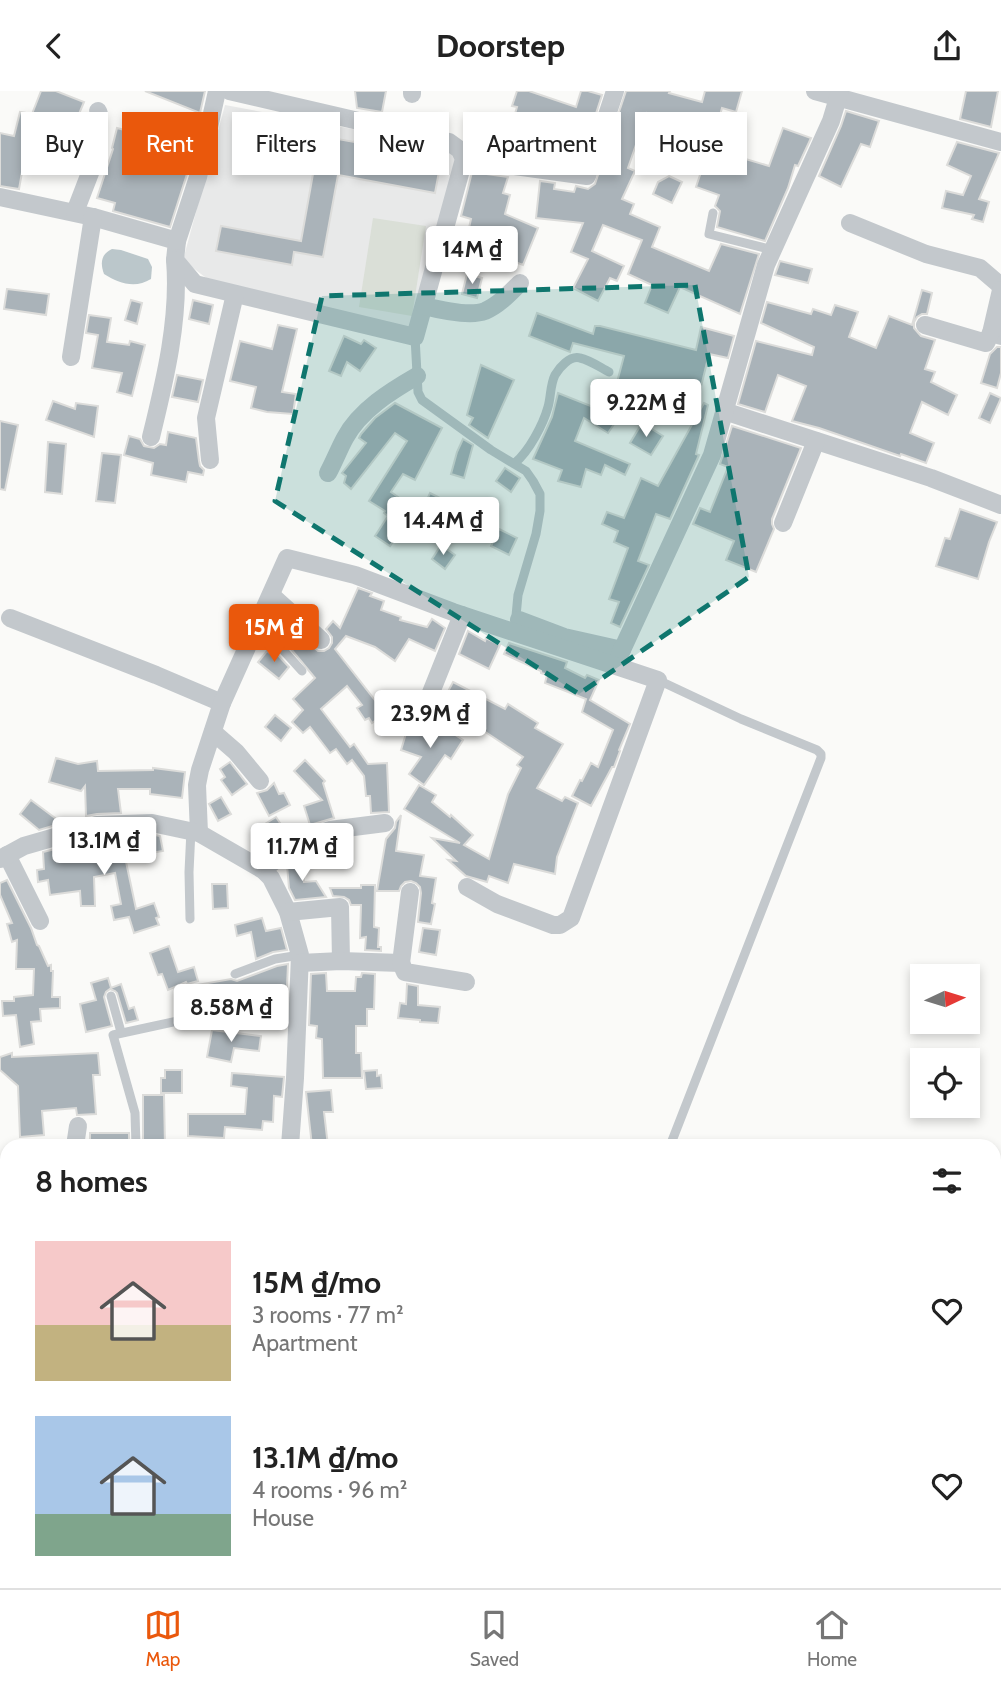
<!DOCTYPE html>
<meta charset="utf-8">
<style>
:root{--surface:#fff;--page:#f6f6f6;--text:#222;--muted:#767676;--line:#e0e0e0;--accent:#ea580c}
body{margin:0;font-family:Cabin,sans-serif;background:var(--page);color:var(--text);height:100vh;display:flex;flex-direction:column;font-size:26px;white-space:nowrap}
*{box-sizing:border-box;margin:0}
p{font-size:23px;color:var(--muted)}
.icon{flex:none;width:38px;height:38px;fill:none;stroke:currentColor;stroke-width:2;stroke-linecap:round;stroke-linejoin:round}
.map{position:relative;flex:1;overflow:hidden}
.sheet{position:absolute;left:0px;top:1048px;width:1001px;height:450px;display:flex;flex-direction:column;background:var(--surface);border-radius:21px 21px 0 0;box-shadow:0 4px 10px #0003}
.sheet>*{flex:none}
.hud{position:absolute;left:21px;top:21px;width:959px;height:63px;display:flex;gap:14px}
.needle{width:46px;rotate:86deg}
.controls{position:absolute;left:910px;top:873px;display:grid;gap:14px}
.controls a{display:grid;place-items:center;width:70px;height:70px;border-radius:0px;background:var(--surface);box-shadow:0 4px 10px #0003;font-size:35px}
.price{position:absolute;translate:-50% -60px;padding:0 16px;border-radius:7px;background:#fff;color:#222;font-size:23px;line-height:46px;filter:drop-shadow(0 2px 4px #0008)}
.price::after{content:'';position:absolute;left:50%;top:42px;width:21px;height:16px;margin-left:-10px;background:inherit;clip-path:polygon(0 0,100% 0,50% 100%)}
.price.current{background:var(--accent);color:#fff}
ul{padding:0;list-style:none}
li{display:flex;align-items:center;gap:21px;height:175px;padding:0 35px}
li span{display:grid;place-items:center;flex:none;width:196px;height:140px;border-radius:0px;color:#555}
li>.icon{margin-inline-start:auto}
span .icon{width:84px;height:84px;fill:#fffc;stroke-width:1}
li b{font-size:30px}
h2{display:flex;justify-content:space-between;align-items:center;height:84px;padding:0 35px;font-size:30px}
.tag{padding:0 24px;border-radius:0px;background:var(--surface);box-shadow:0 4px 10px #0003;font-size:24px;line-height:63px}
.tag.current{background:var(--accent);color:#fff}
header{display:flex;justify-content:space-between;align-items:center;height:91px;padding:0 35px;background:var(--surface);font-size:32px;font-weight:700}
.menu{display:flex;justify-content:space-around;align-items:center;height:98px;border-top:2px solid var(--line);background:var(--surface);font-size:19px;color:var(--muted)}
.menu a{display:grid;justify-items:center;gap:4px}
.menu .current{color:var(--accent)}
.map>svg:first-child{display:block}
.built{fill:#e8e9e9}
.green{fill:#dadfd7}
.water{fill:#bbc7cb}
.building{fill:#aab3b9;stroke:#dcdcda;stroke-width:2}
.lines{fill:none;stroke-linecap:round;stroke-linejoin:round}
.lane{stroke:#c3c8cc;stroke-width:9}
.street{stroke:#c3c8cc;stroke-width:18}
.marked{fill:#0f766e;fill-opacity:0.2;stroke:#0f766e;stroke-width:5;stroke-dasharray:14 9;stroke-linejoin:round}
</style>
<header><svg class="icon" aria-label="back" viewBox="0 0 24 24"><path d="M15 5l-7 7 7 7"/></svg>Doorstep<svg class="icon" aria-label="share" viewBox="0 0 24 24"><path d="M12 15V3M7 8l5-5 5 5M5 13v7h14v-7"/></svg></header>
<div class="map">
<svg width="1001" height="1497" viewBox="0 0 1001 1497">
<rect width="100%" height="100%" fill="#fafaf8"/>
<polygon class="built" points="225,14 448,56 459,70 411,242 210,190 183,169"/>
<polygon class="green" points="373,127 426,135 412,225 359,216"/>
<path class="water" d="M112,158L121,159L148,168L152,176L151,188C135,198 118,192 104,183C100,172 101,163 112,158Z"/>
<g class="building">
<polygon points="41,0 56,0 84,11 74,35 50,25 42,63 26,59 19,98 0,95 0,42 14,45 20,21 32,23"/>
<polygon points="145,0 205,0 200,22"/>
<polygon points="355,0 386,0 382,21 357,17"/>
<polygon points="517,0 529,0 576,16 581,0 588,0 602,4 589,44 568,37 563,54 559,53 557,59 552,57 548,68 528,65 532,51 527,49 528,46 510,40 517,16 512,15"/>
<polygon points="626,0 670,0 669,2 702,11 705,0 742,0 736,21 722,17 713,49 722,52 719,60 769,75 783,37 811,47 798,75 795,74 788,97 765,150 717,136 720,120 715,115 719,104 696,96 705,69 679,62 675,75 656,70 667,28 647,22 628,77 635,80 622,108 634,113 630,123 660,136 652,156 709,180 721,153 759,163 740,223 680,196 668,222 645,212 652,194 628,183 642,149 603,134 592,160 624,175 617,190 610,187 598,210 573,197 588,168 571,161 583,132 536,127 540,90 555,92 554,98 574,101 576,95 588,98 595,93"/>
<polygon points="966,0 998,0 991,36 960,28"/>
<polygon points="846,20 879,30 870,56 861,53 841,96 819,85 841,35"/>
<polygon points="240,27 315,41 315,44 354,51 355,49 436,65 435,69 441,70 435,102 338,84 323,166 294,161 292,174 216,160 221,135 301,150 316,66 235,51"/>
<polygon points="117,37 193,57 187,83 170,136 113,120 115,112 97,107 113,58 112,57"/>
<polygon points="957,51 999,62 979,108 989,111 983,131 972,128 974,124 942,117 946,100 963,104 971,85 947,74"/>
<polygon points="472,81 508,86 503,102 510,104 505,123 538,137 523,174 489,161 465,155 471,128 461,125"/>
<polygon points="669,85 682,91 672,112 653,103 658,91"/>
<polygon points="780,170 812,178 808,192 775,184"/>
<polygon points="467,183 482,187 477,207 462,203"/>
<polygon points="7,198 49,203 46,224 4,218"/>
<polygon points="922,199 932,202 927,223 922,223 917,226 914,231 914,237 921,245 935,249 925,278 935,281 931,291 957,304 948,324 922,311 910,342 934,352 926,372 901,363 900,365 819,337 792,330 806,295 778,284 765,321 738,313 756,250 812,264 814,256 761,232 767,211 811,223 813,218 831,224 835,214 858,221 849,246 876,257 889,225 912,234"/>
<polygon points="131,209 142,212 137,233 125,229"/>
<polygon points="193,209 213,214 209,233 189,228"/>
<polygon points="537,222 593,243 595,235 600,235 696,259 701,236 734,245 728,267 709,263 699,304 691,299 675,324 602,305 605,292 616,295 624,265 573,252 570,261 529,245"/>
<polygon points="89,224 111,227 107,251 129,254 130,250 145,254 132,305 117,301 122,282 92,277 98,244 86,242"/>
<polygon points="278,234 297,238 282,301 296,303 293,323 267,321 251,317 256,296 230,290 240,250 272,258"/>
<polygon points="344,245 361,253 364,249 376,257 360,280 347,271 341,285 329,280"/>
<polygon points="997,256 1001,256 1001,282 997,297 981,292 990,263"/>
<polygon points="481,274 514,289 488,347 469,334 473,327 467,324"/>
<polygon points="177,284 203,289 198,311 172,306"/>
<polygon points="558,302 598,318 601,307 623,320 608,342 584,327 575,350 630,373 625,384 605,374 601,384 586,378 581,396 558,390 562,379 533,368 552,326"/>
<polygon points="990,302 1001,307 990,332 979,327"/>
<polygon points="53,310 75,318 76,312 98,315 94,346 46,329"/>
<polygon points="395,312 442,337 415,389 403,383 391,401 415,418 390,455 375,445 388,425 384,422 385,420 369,410 407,350 395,342 351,398 344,392 346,385 342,382 366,352 359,347 361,343 375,327"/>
<polygon points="704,312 708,314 696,363 699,364 670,428 656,423 638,470 649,474 620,536 611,532 619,511 609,508 628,457 614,451 618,440 602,433 607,421 624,427 641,387 658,395"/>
<polygon points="0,330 18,334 5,399 0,398"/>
<polygon points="642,332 663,345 651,364 630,352"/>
<polygon points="732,335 801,357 772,428 772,433 774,438 756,481 726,469 734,450 693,433 700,417 710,421 728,376 720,373"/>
<polygon points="168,341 196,347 199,370 200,375 204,379 203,384 188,381 186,391 151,384 153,372 124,364 129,345 140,348 144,355 154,357 160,353 166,354"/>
<polygon points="463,348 473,354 464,387 451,383 457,361"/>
<polygon points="48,351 66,353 62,403 45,401"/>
<polygon points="102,362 121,364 115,412 96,410"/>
<polygon points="505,377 520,387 511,401 496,390"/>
<polygon points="430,402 442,408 434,428 421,422"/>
<polygon points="960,418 997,431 989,451 978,488 936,475 945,447 950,448"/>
<polygon points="499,438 517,447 509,464 491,455"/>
<polygon points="441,454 455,464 445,478 432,468"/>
<polygon points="358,497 372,502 370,505 384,510 381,519 401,526 400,529 427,536 432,528 445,537 435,560 409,548 395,570 375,556 346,545 335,558 378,613 385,607 392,618 372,632 369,627 365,629 357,617 362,614 347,595 321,618 350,656 354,653 368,673 387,672 389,721 371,722 370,705 366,705 364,685 352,669 347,673 336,658 330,662 310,636 303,642 292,631 303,619 293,608 315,587 286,552 296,541 318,560 324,560 329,557 332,552 332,546 326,538 333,530 340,537"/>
<polygon points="468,540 485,550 486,547 500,554 489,578 459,563"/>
<polygon points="509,552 567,571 565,577 585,587 587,584 599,589 590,609 630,633 619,659 620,660 614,676 612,676 591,715 572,705 580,689 582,690 591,672 598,676 613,639 582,621 586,608 545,592 547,584 541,582 541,580 504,563"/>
<polygon points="267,560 274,565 276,562 289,576 279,588 258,571"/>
<polygon points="453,591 505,618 508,613 538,632 535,637 563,653 537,697 562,710 565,706 578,712 557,766 555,783 514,773 508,792 489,785 487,791 466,785 448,769 456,770 432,747 460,752 404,718 419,694 436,704 432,711 450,726 451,724 473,744 464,754 489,768 508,703 521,677 517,674 523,666 484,640 466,631 470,623 443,610"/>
<polygon points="275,624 291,637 281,650 265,636"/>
<polygon points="437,632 463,649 451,668 445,664 424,694 409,683 421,666 401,659 407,639 428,646"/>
<polygon points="56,667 78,673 97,670 98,680 153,679 153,677 185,681 182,707 150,703 150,698 118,698 121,722 97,723 86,725 85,695 81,700 49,691"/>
<polygon points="305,669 325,690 323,692 334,727 310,734 304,715 322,709 294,680"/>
<polygon points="230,671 247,693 232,704 221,689 225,686 220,678"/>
<polygon points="274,692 279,703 284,702 290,714 269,725 257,702 267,699"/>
<polygon points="221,706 231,723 218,730 209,713"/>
<polygon points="31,709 59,730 56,734 39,739 20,723"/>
<polygon points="401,724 396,760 424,764 420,785 436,787 432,812 435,813 431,833 418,831 421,802 420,796 416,792 411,790 405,791 401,795 399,800 377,800 386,748 395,737 396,731"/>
<polygon points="276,726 288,744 273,756 260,736"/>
<polygon points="123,744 124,749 155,744 160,745 163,760 125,766 136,818 154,812 159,826 156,827 159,834 134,842 129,826 114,829 111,815 121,813 115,782 94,786 95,815 81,815 80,800 50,804 48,789 38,791 37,779 44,778 43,761 59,757 60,770 103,768 102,761 109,760 107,745"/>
<polygon points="295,768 302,768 304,791 316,790 326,806 295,809 289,797 287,774"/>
<polygon points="7,789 31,837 37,854 39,855 48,875 51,874 51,880 53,880 52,906 60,906 60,917 40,918 41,930 31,931 34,953 20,956 16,924 3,925 2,910 14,910 14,906 33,904 34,878 16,878 17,849 12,851 7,833 12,832 0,804 0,792"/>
<polygon points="212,793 227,793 228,817 213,818"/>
<polygon points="361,794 375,794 374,836 379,837 378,856 381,856 381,860 365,859 366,846 360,847 361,814 351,814 349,809 344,806 333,805 330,797 361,797"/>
<polygon points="262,827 266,840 281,837 287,859 273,861 256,868 251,841 237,845 235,834"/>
<polygon points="423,837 440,839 436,864 419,861"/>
<polygon points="169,855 178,881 194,876 198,890 187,893 186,891 168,899 162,883 158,884 150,862"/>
<polygon points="288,873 286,918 272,923 266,901 241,907 240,903 210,908 211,929 193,931 191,895 231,888 237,890 277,875"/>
<polygon points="326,882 327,900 355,900 356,886 361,886 362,882 375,883 374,918 367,918 367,935 356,935 356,962 361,962 362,987 323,987 322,948 316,947 317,935 309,934 311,883"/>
<polygon points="108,887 111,897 121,893 129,918 134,916 138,929 126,932 117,902 115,900 110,898 106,901 104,906 112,935 86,941 80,913 96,909 91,892"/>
<polygon points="407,893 418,895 418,914 440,916 438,932 420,931 420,929 398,927 400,912 406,913"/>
<polygon points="212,939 261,945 259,960 234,957 231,971 207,966"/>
<polygon points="12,962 12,966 98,962 100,984 93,984 96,1023 77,1024 76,1017 42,1020 44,1044 20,1046 18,995 0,979 0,966"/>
<polygon points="165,979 182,979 182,1002 161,1002 161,987 165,987"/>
<polygon points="377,979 377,985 381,984 382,997 366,998 364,980"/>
<polygon points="232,982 284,986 282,1006 274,1005 273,1031 263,1030 262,1039 225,1036 224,1047 188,1045 188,1023 245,1023 247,997 231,995"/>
<polygon points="331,999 333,1021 324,1021 328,1055 312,1055 306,1001"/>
<polygon points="143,1004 164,1004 165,1055 143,1055"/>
<rect x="90" y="1042" width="39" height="13"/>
</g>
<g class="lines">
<g class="lane">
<polyline points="713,122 709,143 773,159"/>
<polyline points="415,246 418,301 422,309 491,359 526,380 533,390 540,403 540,420 536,443 518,504 516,525 519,530"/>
<path d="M515,372C529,360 543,334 548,316C551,306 550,294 555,284C559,277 570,264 580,267C590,269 601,277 609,281"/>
<polyline points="257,536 273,548 302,580"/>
<polyline points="658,589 741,628 817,659 821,663 821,667 670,1055"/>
<polyline points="190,828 189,781 191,739"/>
<polyline points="235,883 275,868 300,864"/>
<polyline points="111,905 121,941"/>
<polyline points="136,1055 135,1022 113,944 182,929"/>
<polyline points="550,1491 552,1497"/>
<polyline points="648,1491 650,1497"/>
</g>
<g class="street">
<polyline points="815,0 1001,51"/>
<polyline points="412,3 412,0"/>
<polyline points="464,68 587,85 615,0"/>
<polyline points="0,106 93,126 177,150 175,169 195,193 415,246 464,68 460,59 449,51 229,0"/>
<polyline points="75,121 95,69 99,23 98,20"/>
<polyline points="850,132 926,163 980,177 1001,195"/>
<polyline points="177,150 198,86 217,0"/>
<path d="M424,215C440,219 470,226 485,220C499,214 510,202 520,192"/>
<polyline points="925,234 986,252 991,242 1001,245"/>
<polyline points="991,242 1001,199"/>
<polyline points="71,266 93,126"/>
<polyline points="724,320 931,387 1001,414"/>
<path d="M151,346C165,289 180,227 175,169"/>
<polyline points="210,369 206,327 235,203"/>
<path d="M328,382C334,371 339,358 345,347C360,319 391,300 417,285"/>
<polyline points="783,432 816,350"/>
<polyline points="271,504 321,549"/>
<polyline points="10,527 156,584 222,612"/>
<polyline points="519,529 564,546 622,559"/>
<polyline points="615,574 712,364 766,174 831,30 840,0"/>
<polyline points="430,604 462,524"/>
<polyline points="213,641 236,661 260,690"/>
<polyline points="199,742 197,694 200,679 222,612 287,467 355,484 453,521 658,589 571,827 560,834 553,834 497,813 467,796"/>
<polyline points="7,764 40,830"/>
<polyline points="0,768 24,755 97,734 152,732 199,742 263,779 271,787 288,821 300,864 295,987 290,1055"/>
<polyline points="263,779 299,750 330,739 385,732"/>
<polyline points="288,821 340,816 341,870"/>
<polyline points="300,872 341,870 401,872 410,801"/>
<polyline points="401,872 405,881 466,891"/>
<polyline points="75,1055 78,1035"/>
<polyline points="0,1209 7,1207"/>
<polyline points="0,1238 7,1242"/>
<polyline points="0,1295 2,1295"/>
<polyline points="994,1313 1001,1316"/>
<polyline points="0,1334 7,1336"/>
<polyline points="994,1480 1001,1476"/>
<polyline points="326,1491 328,1497"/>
<polyline points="409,1491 412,1497"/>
<polyline points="797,1491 797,1497"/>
<polyline points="87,1497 88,1491"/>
<polyline points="479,1497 490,1491"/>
<polyline points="968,1497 978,1491"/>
</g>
</g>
<path class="marked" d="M695,194L749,486L579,603L275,410L322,205Z"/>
</svg>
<div class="controls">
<a><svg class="needle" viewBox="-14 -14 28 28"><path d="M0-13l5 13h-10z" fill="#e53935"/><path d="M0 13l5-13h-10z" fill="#767676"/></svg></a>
<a><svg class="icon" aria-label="locate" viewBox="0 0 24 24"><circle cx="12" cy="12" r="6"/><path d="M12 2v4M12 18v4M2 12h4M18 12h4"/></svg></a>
</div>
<b class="price" style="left:472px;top:195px">14M ₫</b>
<b class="price" style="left:646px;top:348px">9.22M ₫</b>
<b class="price" style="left:443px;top:466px">14.4M ₫</b>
<b class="price current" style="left:274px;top:573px">15M ₫</b>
<b class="price" style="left:430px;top:659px">23.9M ₫</b>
<b class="price" style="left:104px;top:786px">13.1M ₫</b>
<b class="price" style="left:302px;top:792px">11.7M ₫</b>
<b class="price" style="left:231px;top:953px">8.58M ₫</b>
<div class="hud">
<a class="tag">Buy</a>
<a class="tag current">Rent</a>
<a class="tag">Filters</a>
<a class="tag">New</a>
<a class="tag">Apartment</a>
<a class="tag">House</a>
</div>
<section class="sheet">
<h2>8 homes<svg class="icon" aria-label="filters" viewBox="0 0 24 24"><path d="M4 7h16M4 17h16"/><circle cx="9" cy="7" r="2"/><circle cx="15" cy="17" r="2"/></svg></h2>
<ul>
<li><span style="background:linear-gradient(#f6c9c9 60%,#c2b280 0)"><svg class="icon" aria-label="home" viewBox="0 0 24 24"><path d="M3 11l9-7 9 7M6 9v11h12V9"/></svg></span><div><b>15M ₫/mo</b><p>3 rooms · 77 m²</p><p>Apartment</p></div><svg class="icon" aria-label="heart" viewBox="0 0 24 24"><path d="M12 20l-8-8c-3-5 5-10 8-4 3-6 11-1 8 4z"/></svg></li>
<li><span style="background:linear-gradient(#a9c7e8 70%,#7fa58c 0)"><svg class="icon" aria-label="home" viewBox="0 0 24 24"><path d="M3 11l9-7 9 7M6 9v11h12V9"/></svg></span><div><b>13.1M ₫/mo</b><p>4 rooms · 96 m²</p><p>House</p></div><svg class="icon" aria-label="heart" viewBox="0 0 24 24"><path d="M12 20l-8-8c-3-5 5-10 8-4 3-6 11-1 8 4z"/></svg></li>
</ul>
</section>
</div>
<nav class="menu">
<a class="current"><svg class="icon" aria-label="map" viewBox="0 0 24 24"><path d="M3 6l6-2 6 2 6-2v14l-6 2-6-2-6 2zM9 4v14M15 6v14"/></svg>Map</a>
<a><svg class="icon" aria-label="saved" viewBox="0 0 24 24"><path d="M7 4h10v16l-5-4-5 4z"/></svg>Saved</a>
<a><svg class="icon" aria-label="home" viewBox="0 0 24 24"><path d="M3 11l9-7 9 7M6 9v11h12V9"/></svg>Home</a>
</nav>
